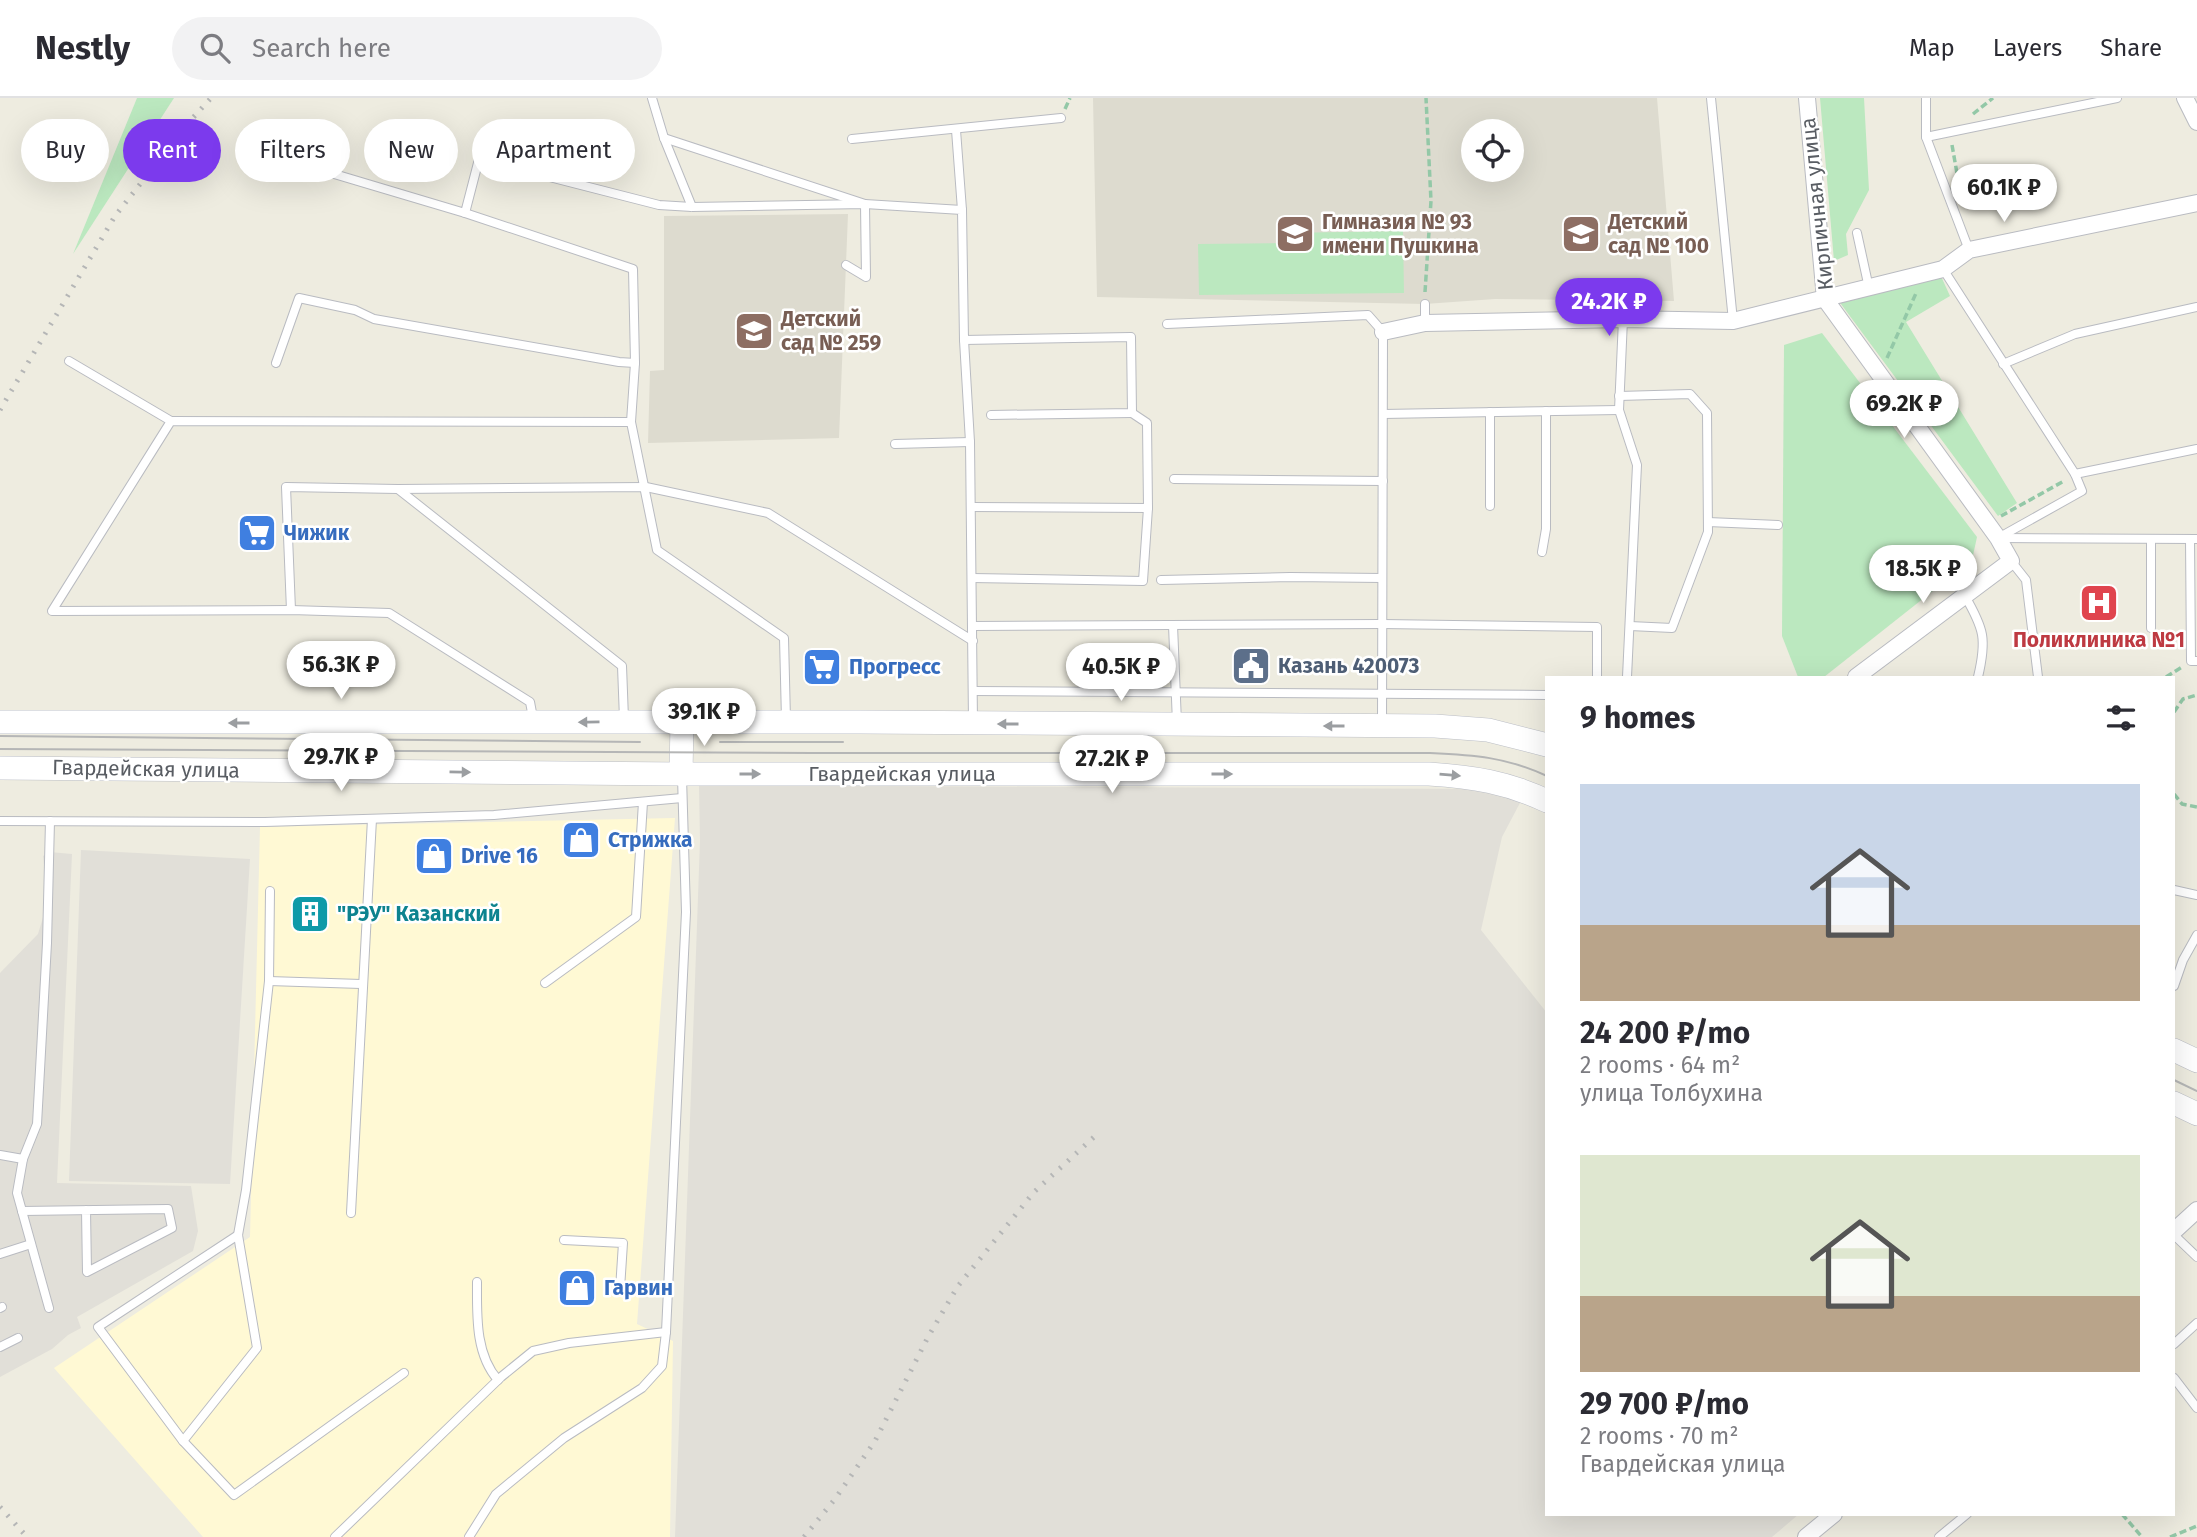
<!DOCTYPE html>
<meta charset="utf-8">
<style>
:root{--surface:#fff;--page:#f2f2f3;--text:#2b2b33;--muted:#7c7c81;--line:#e1e1e2;--accent:#7c3aed}
body{margin:0;font-family:"Fira Sans",sans-serif;background:var(--page);color:var(--text);height:100vh;display:flex;flex-direction:column;font-size:26px;white-space:nowrap}
*{box-sizing:border-box;margin:0}
p{font-size:23px;color:var(--muted)}
.icon{flex:none;width:38px;height:38px;fill:none;stroke:currentColor;stroke-width:2;stroke-linecap:round;stroke-linejoin:round}
.map{position:relative;flex:1;overflow:hidden}
.panel{position:absolute;left:1545px;top:578px;width:630px;height:840px;display:flex;flex-direction:column;background:var(--surface);border-radius:0px;box-shadow:0 7px 28px #0002}
.panel>*{flex:none}
.top-card{position:absolute;left:21px;top:21px;width:665px;height:63px;display:flex;gap:14px}
.fabs{position:absolute;left:1461px;top:21px;display:grid;gap:14px}
.fabs a{display:grid;place-items:center;width:63px;height:63px;border-radius:50%;background:var(--surface);box-shadow:0 7px 28px #0002;font-size:35px}
.price{position:absolute;translate:-50% -60px;padding:0 16px;border-radius:24px;background:#fff;color:#222;font-size:23px;line-height:46px;filter:drop-shadow(0 2px 4px #0008)}
.price::after{content:'';position:absolute;left:50%;top:42px;width:21px;height:16px;margin-left:-10px;background:inherit;clip-path:polygon(0 0,100% 0,50% 100%)}
.price.current{background:var(--accent);color:#fff}
ul{padding:0;list-style:none}
li{display:grid;align-content:center;gap:14px;height:371px;padding:0 35px}
li span{display:grid;place-items:center;height:217px;border-radius:0px;color:#555}
li>.icon{margin-inline-start:auto}
span .icon{width:126px;height:126px;fill:#fffc;stroke-width:1}
li b{font-size:30px}
h2{display:flex;justify-content:space-between;align-items:center;height:84px;padding:0 35px;font-size:30px}
.pill{padding:0 24px;border-radius:32px;background:var(--surface);box-shadow:0 7px 28px #0002;font-size:24px;line-height:63px}
.pill.current{background:var(--accent);color:#fff}
header{display:flex;align-items:center;gap:42px;box-sizing:border-box;height:98px;padding:0 35px;background:var(--surface);border-bottom:2px solid var(--line)}
header strong{font-size:33px}
nav{display:flex;gap:38px;margin-inline-start:auto;font-size:24px}
.search{width:490px;height:63px;background:var(--page);display:flex;align-items:center;gap:18px;box-sizing:border-box;padding:0 24px;border-radius:38px;color:var(--muted);font-size:26px}
.map>svg:first-child{display:block}
.commercial{fill:#fff9d4}
.industrial{fill:#e1dfd8}
.education{fill:#dddbcf;fill-rule:evenodd}
.green{fill:#bbe8bf}
.lines{fill:none;stroke-linecap:round;stroke-linejoin:round}
.lane-casing{stroke:#b9bbc1;stroke-width:10}
.street-casing{stroke:#b9bbc1;stroke-width:18}
.secondary-casing{stroke:#bbbec6;stroke-width:24}
.path{stroke:#93c8a7;stroke-width:3.5;stroke-dasharray:7 3.5;stroke-linecap:butt}
.lane{stroke:#fff;stroke-width:8}
.street{stroke:#fff;stroke-width:16}
.secondary{stroke:#fff;stroke-width:23}
.tram{stroke:#b5b6b6;stroke-width:2}
.rail{stroke:#b5b6b6;stroke-width:5;stroke-dasharray:2 9;stroke-linecap:butt}
.oneway{fill:#9b9ea1}
.labels{text-anchor:middle;dominant-baseline:central;stroke-width:5;stroke-linejoin:round;paint-order:stroke}
.street-label{font-size:21px;fill:#595d63;stroke:#fff}
.education-label{font-size:21px;font-weight:bold;fill:#785e54;stroke:#fff;text-anchor:start}
.shop-label{font-size:21px;font-weight:bold;fill:#366cbe;stroke:#fff;text-anchor:start}
.health-label{font-size:21px;font-weight:bold;fill:#be3a42;stroke:#fff}
.service-label{font-size:21px;font-weight:bold;fill:#4e5e75;stroke:#fff;text-anchor:start}
.culture-label{font-size:21px;font-weight:bold;fill:#0d838f;stroke:#fff;text-anchor:start}
</style>
<header>
<strong>Nestly</strong>
<div class="search"><svg class="icon" aria-label="search" viewBox="0 0 24 24"><circle cx="10" cy="10" r="6"/><path d="M15 15l6 6"/></svg>Search here</div>
<nav><a>Map</a><a>Layers</a><a>Share</a></nav>
</header>
<div class="map">
<svg width="2197" height="1439" viewBox="0 0 2197 1439">
<rect width="100%" height="100%" fill="#eeece0"/>
<polygon class="commercial" points="675,720 637,1226 673,1243 670,1439 203,1439 54,1270 250,1139 260,729"/>
<g class="industrial">
<polygon points="699,687 1480,691 1521,703 1502,739 1481,832 1547,915 1547,1416 1799,1416 1772,1439 675,1439 700,743"/>
<polygon points="81,752 250,761 230,1086 69,1083"/>
<polygon points="50,754 72,756 57,1085 191,1088 198,1133 193,1153 77,1219 81,1230 68,1237 52,1251 0,1279 0,875 38,836 48,803 43,758"/>
</g>
<g class="education">
<path d="M1093,0H1657L1674,203L1495,201L1425,206L1097,199ZM1474,33H1512V72H1474Z"/>
<polygon points="848,116 839,340 648,345 650,273 664,272 664,118"/>
</g>
<g class="green">
<polygon points="137,0 174,0 73,156"/>
<polygon points="1820,0 1864,0 1869,92 1846,136 1848,157 1834,163"/>
<polygon points="1403,133 1404,195 1199,197 1198,146 1284,145 1284,135"/>
<polygon points="1940,176 1950,198 1906,224 2017,405 1998,418 1838,202"/>
<polygon points="1822,235 1977,439 1972,462 1824,579 1798,579 1782,538 1784,247"/>
</g>
<g class="lines">
<g class="lane-casing">
<g id="lane">
<polyline points="652,0 664,40 692,109"/>
<polyline points="1711,0 1733,223"/>
<polyline points="1926,0 1926,39 1969,152"/>
<polyline points="956,32 962,112"/>
<polyline points="1926,39 2117,0"/>
<polyline points="664,40 865,106 866,179 846,167"/>
<polyline points="852,41 1061,20"/>
<polyline points="254,52 465,115 479,61 659,107 692,109 865,106 962,112 964,242 1131,239 1132,315 991,317"/>
<polyline points="465,115 633,171 635,265 631,324 657,452 784,540 786,622"/>
<polyline points="1857,135 1869,190"/>
<polyline points="1943,171 2075,376 2082,393 1998,440"/>
<polyline points="1425,206 1425,225"/>
<polyline points="1623,221 1619,312 1637,367 1627,579"/>
<polyline points="1167,226 1368,217 1383,234 1382,625"/>
<polyline points="964,242 970,344 973,624"/>
<polyline points="69,263 171,323"/>
<polyline points="276,265 299,200 355,212 374,221 619,264 635,265"/>
<polyline points="2003,266 2075,236 2197,209"/>
<polyline points="1619,298 1690,296 1707,315 1708,434 1672,530 1630,528"/>
<polyline points="1383,316 1619,312"/>
<polyline points="895,346 970,344"/>
<polyline points="2075,376 2197,351"/>
<polyline points="1174,381 1383,383"/>
<polyline points="398,391 646,389 768,415 973,543"/>
<polyline points="1490,408 1490,314"/>
<polyline points="971,409 1148,410 1147,325 1132,315"/>
<polyline points="1708,424 1778,427"/>
<polyline points="2001,440 2197,441"/>
<polyline points="2151,441 2151,530"/>
<polyline points="2190,441 2191,563 2197,563"/>
<polyline points="1542,454 1546,431 1546,313"/>
<polyline points="2011,463 2026,482 2038,579"/>
<polyline points="972,480 1143,483 1148,410"/>
<polyline points="1161,482 1290,479 1382,480"/>
<path d="M1965,498C1984,531 1987,541 1978,579"/>
<polyline points="291,512 286,389 398,391 622,568 624,621"/>
<polyline points="1173,527 1177,625"/>
<polyline points="972,528 1382,526 1597,529 1597,579"/>
<polyline points="973,593 1547,597"/>
<polyline points="533,620 530,604 389,515 291,512 52,513 171,323 631,324"/>
<polyline points="0,723 265,724 494,717 682,700"/>
<polyline points="2174,792 2197,797"/>
<polyline points="269,883 361,886"/>
<polyline points="545,885 636,819 643,704"/>
<polyline points="2174,888 2183,862 2197,837"/>
<polyline points="0,1057 23,1061"/>
<polyline points="22,1113 168,1111 172,1130 87,1174 86,1112"/>
<polyline points="351,1115 372,721"/>
<polyline points="238,1137 98,1229 183,1343 234,1397 404,1275"/>
<polyline points="2174,1137 2197,1159"/>
<polyline points="564,1142 623,1145 620,1191 669,1194"/>
<polyline points="0,1156 31,1146"/>
<path d="M477,1184C477,1217 475,1256 498,1282"/>
<polyline points="0,1210 2,1209"/>
<polyline points="49,1210 17,1095 23,1061 37,1026 47,845 50,723"/>
<polyline points="2174,1246 2197,1225"/>
<polyline points="0,1249 18,1240"/>
<polyline points="2174,1280 2197,1310"/>
<polyline points="183,1343 257,1250 238,1137 246,1092 269,883 270,793"/>
<polyline points="335,1439 501,1279 533,1253 569,1245 666,1234 686,814 682,679"/>
<polyline points="469,1439 496,1396 564,1340 642,1290 662,1268 666,1234"/>
<polyline points="1939,1439 1967,1416"/>
</g>
</g>
<g class="street-casing">
<g id="street">
<polyline points="1807,0 1825,201 1998,440 2011,463 1856,579"/>
<polyline points="2185,0 2197,24"/>
<polyline points="1383,234 1425,225 1623,221 1733,223 1943,171 1969,152 2197,105"/>
<polyline points="2174,1133 2197,1112"/>
<polyline points="1806,1439 1834,1416"/>
</g>
</g>
<g class="secondary-casing">
<g id="secondary">
<polyline points="0,624 860,624 1435,628 1488,632 1547,647"/>
<path d="M0,670L681,676H1429C1473,679 1507,684 1547,703"/>
<polyline points="681,676 682,624"/>
<polyline points="2174,952 2197,963"/>
<polyline points="2174,1005 2197,1016"/>
</g>
</g>
<g class="path">
<polyline points="1065,11 1070,0"/>
<polyline points="1973,16 1993,0"/>
<polyline points="1952,47 1958,81"/>
<polyline points="1425,194 1431,103 1426,0"/>
<polyline points="1887,260 1917,193"/>
<polyline points="2001,418 2064,383"/>
<polyline points="2166,579 2182,569"/>
<polyline points="2174,614 2183,601 2197,597"/>
<polyline points="2174,696 2182,706 2197,709"/>
<polyline points="2122,1416 2142,1439"/>
<polyline points="2170,1439 2197,1428"/>
</g>
<use href="#lane" class="lane"/>
<use href="#street" class="street"/>
<use href="#secondary" class="secondary"/>
<g class="tram">
<polyline points="0,638 640,644"/>
<polyline points="720,644 843,644"/>
<path d="M0,651L812,655H1430C1474,657 1506,659 1547,678"/>
<polyline points="2174,982 2197,993"/>
</g>
<g class="rail">
<polyline points="0,312 115,118 189,24 211,0"/>
<polyline points="0,1409 27,1439"/>
<polyline points="804,1439 835,1401 875,1343 928,1239 958,1188 1034,1094 1094,1039"/>
</g>
</g>
<defs><path id="oneway-solid" d="M-6-.8H1V-3.2L6.5 0L1 3.2V.8H-6Z" transform="scale(1.75)"/></defs>
<g class="oneway">
<use href="#oneway-solid" transform="translate(589 624) rotate(179)"/>
<use href="#oneway-solid" transform="translate(239 625) rotate(-180)"/>
<use href="#oneway-solid" transform="translate(1008 626) rotate(-180)"/>
<use href="#oneway-solid" transform="translate(1334 628) rotate(-180)"/>
<use href="#oneway-solid" transform="translate(460 674) rotate(1)"/>
<use href="#oneway-solid" transform="translate(750 676)"/>
<use href="#oneway-solid" transform="translate(1222 676)"/>
<use href="#oneway-solid" transform="translate(1450 677) rotate(5)"/>
</g>
<defs>
<g id="school-square" transform="scale(2.0125)"><rect x="-9" y="-9" width="18" height="18" rx="4" fill="#8d6e63" stroke="#fff"/><path d="M0-5L7-2L0 1L-7-2ZM-4 1L0 2.5L4 1V4Q0 6-4 4Z" fill="#fff"/></g>
<g id="supermarket-square" transform="scale(2.0125)"><rect x="-9" y="-9" width="18" height="18" rx="4" fill="#3f7fe0" stroke="#fff"/><path d="M-6-5.5h2.5l.6 2H6L4.5 2H-2.5L-4.4-4H-6ZM-1.5 3.2a1.3 1.3 0 1 0 .1 0ZM3 3.2a1.3 1.3 0 1 0 .1 0Z" fill="#fff"/></g>
<g id="hospital-square" transform="scale(2.0125)"><rect x="-9" y="-9" width="18" height="18" rx="4" fill="#e0444e" stroke="#fff"/><path d="M-5-5h3v3.5h4V-5h3V5h-3V1.5h-4V5h-3Z" fill="#fff"/></g>
<g id="civic-square" transform="scale(2.0125)"><rect x="-9" y="-9" width="18" height="18" rx="4" fill="#5c6f8a" stroke="#fff"/><path d="M-.6-6.5H3V-4.5H.6V-3L4-1V1h2V6H-6V1h2V-1L-.6-3ZM-1.2 2.5V6h2.4V2.5Z" fill="#fff"/></g>
<g id="shop-square" transform="scale(2.0125)"><rect x="-9" y="-9" width="18" height="18" rx="4" fill="#3f7fe0" stroke="#fff"/><path d="M-5-2.5h2.3a2.7 3.5 0 0 1 5.4 0H5L5.5 6h-11ZM-1.5-2.5h3a1.5 2.3 0 0 0-3 0Z" fill="#fff"/></g>
<g id="building-square" transform="scale(2.0125)"><rect x="-9" y="-9" width="18" height="18" rx="4" fill="#0f9aa8" stroke="#fff"/><path d="M-4-6H4V6H1V3H-1V6H-4ZM-2.5-4.3h1.7v1.8h-1.7ZM.8-4.3h1.7v1.8H.8ZM-2.5-1h1.7V.8h-1.7ZM.8-1h1.7V.8H.8Z" fill="#fff"/></g>
</defs>
<g fill-rule="evenodd">
<use href="#school-square" x="1295" y="136"/>
<use href="#school-square" x="1581" y="136"/>
<use href="#school-square" x="754" y="233"/>
<use href="#supermarket-square" x="257" y="435"/>
<use href="#hospital-square" x="2099" y="505"/>
<use href="#civic-square" x="1251" y="568"/>
<use href="#supermarket-square" x="822" y="569"/>
<use href="#shop-square" x="581" y="742"/>
<use href="#shop-square" x="434" y="758"/>
<use href="#building-square" x="310" y="816"/>
<use href="#shop-square" x="577" y="1190"/>
</g>
<g class="labels">
<g class="street-label">
<text transform="translate(1817 106) rotate(-96)">Кирпичная улица</text>
<text transform="translate(146 671) rotate(1)">Гвардейская улица</text>
<text x="902" y="676">Гвардейская улица</text>
</g>
<g class="education-label">
<text x="1322" y="124">Гимназия № 93<tspan x="1322" dy="24">имени Пушкина</tspan></text>
<text x="1608" y="124">Детский<tspan x="1608" dy="24">сад № 100</tspan></text>
<text x="781" y="221">Детский<tspan x="781" dy="24">сад № 259</tspan></text>
</g>
<g class="shop-label">
<text x="284" y="435">Чижик</text>
<text x="849" y="569">Прогресс</text>
<text x="608" y="742">Стрижка</text>
<text x="461" y="758">Drive 16</text>
<text x="604" y="1190">Гарвин</text>
</g>
<g class="health-label">
<text x="2099" y="542">Поликлиника №1</text>
</g>
<g class="service-label">
<text x="1278" y="568">Казань 420073</text>
</g>
<g class="culture-label">
<text x="337" y="816">"РЭУ" Казанский</text>
</g>
</g>
</svg>
<div class="fabs">
<a><svg class="icon" aria-label="locate" viewBox="0 0 24 24"><circle cx="12" cy="12" r="6"/><path d="M12 2v4M12 18v4M2 12h4M18 12h4"/></svg></a>
</div>
<b class="price" style="left:2004px;top:126px">60.1K ₽</b>
<b class="price current" style="left:1609px;top:240px">24.2K ₽</b>
<b class="price" style="left:1904px;top:342px">69.2K ₽</b>
<b class="price" style="left:1923px;top:507px">18.5K ₽</b>
<b class="price" style="left:341px;top:603px">56.3K ₽</b>
<b class="price" style="left:1121px;top:605px">40.5K ₽</b>
<b class="price" style="left:704px;top:650px">39.1K ₽</b>
<b class="price" style="left:341px;top:695px">29.7K ₽</b>
<b class="price" style="left:1112px;top:697px">27.2K ₽</b>
<div class="top-card">
<a class="pill">Buy</a>
<a class="pill current">Rent</a>
<a class="pill">Filters</a>
<a class="pill">New</a>
<a class="pill">Apartment</a>
</div>
<section class="panel">
<h2>9 homes<svg class="icon" aria-label="filters" viewBox="0 0 24 24"><path d="M4 7h16M4 17h16"/><circle cx="9" cy="7" r="2"/><circle cx="15" cy="17" r="2"/></svg></h2>
<ul>
<li><span style="background:linear-gradient(#c9d6e8 65%,#b9a48a 0)"><svg class="icon" aria-label="home" viewBox="0 0 24 24"><path d="M3 11l9-7 9 7M6 9v11h12V9"/></svg></span><div><b>24 200 ₽/mo</b><p>2 rooms · 64 m²</p><p>улица Толбухина</p></div></li>
<li><span style="background:linear-gradient(#dfe7d0 65%,#b9a48a 0)"><svg class="icon" aria-label="home" viewBox="0 0 24 24"><path d="M3 11l9-7 9 7M6 9v11h12V9"/></svg></span><div><b>29 700 ₽/mo</b><p>2 rooms · 70 m²</p><p>Гвардейская улица</p></div></li>
</ul>
</section>
</div>
